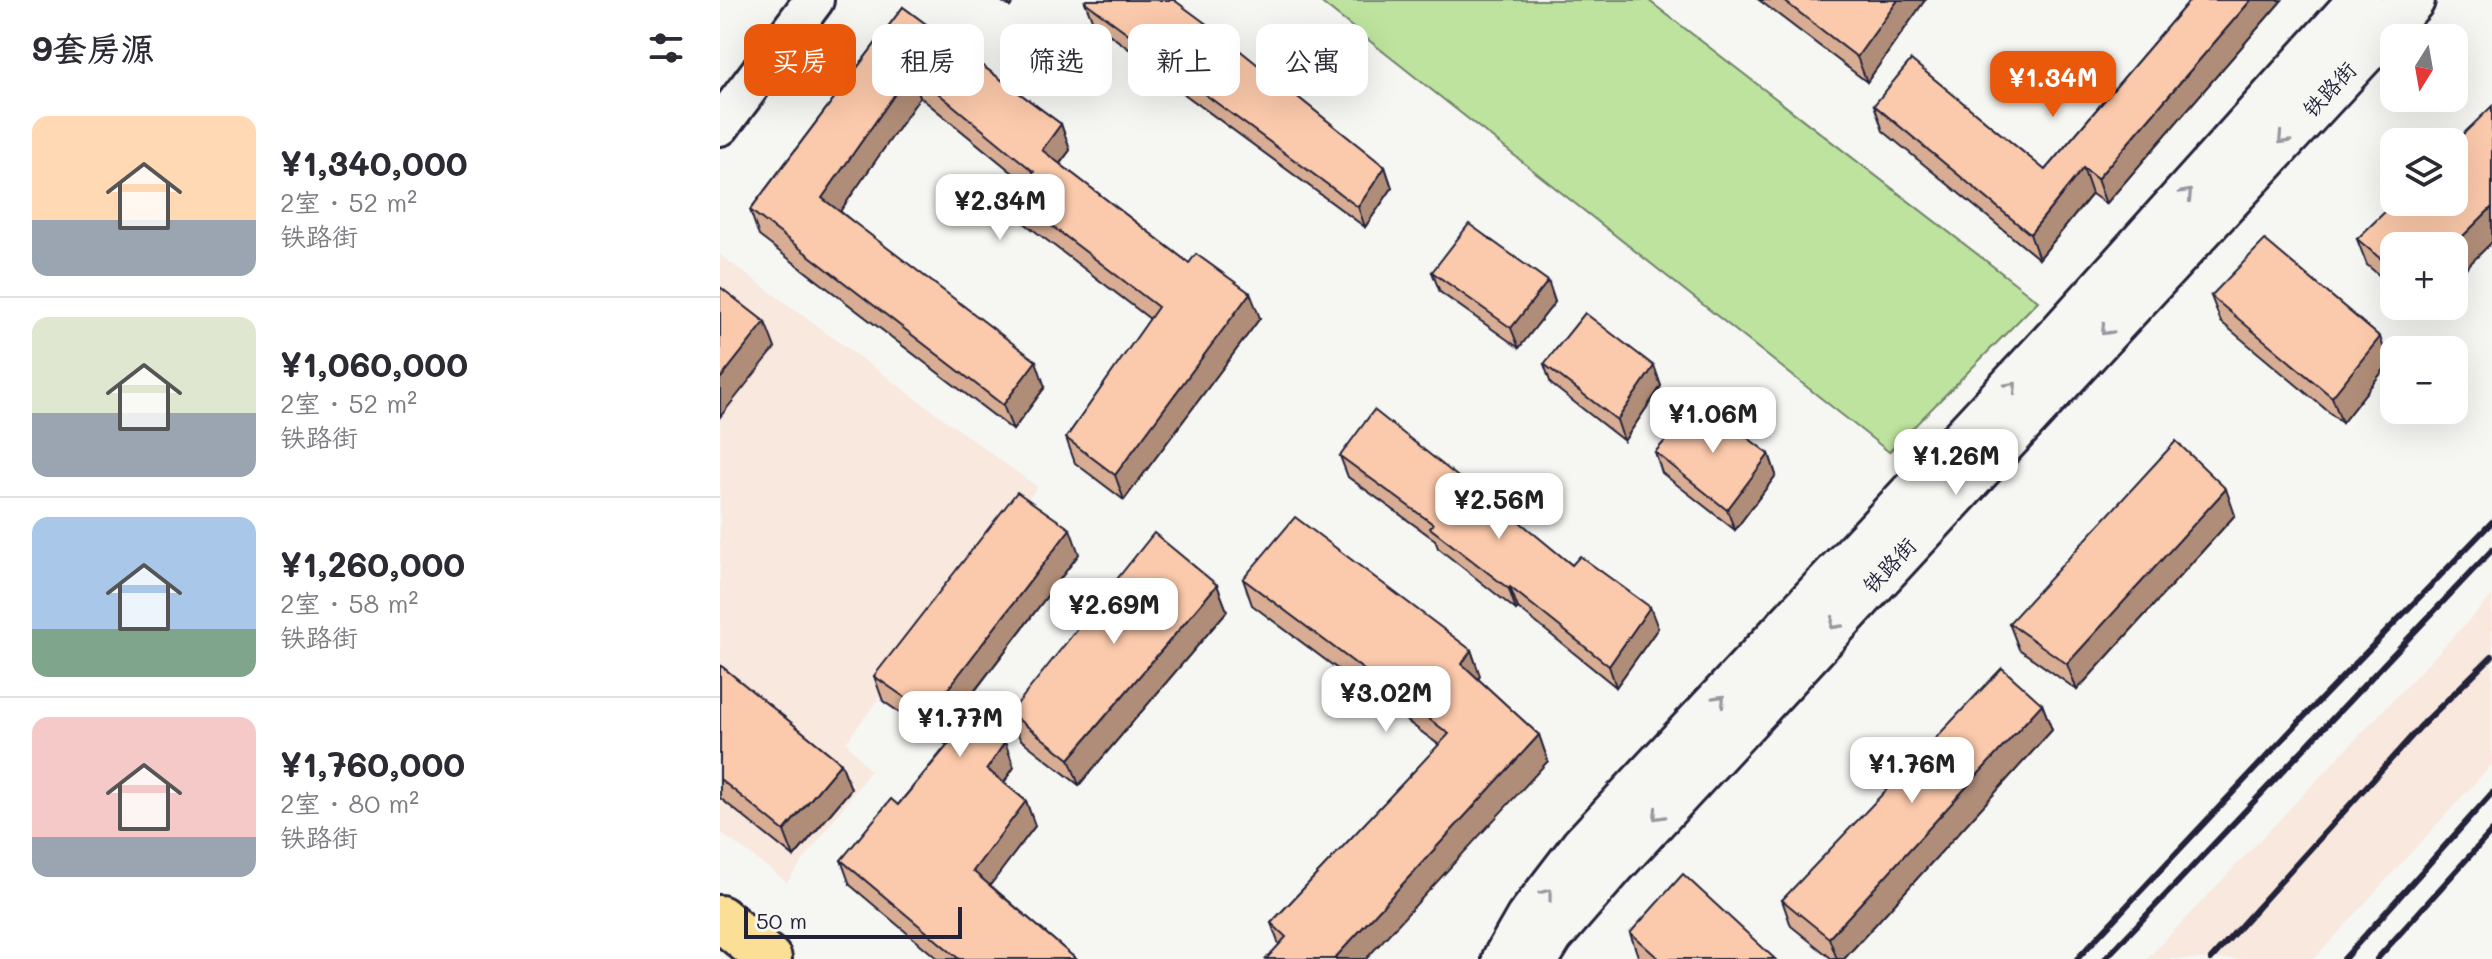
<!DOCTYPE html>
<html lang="zh">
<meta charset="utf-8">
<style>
:root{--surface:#fff;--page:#f7f7f7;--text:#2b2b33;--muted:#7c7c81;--line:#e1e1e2;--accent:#ea580c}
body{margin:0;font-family:Mali,"LXGW WenKai TC",sans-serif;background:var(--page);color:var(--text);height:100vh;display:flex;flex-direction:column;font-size:30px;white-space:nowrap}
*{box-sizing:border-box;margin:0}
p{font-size:26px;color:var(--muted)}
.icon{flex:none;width:44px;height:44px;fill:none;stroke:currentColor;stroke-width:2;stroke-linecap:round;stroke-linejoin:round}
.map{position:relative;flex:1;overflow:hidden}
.sheet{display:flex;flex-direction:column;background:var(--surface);width:720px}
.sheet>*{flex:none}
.banner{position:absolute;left:24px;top:24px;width:760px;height:72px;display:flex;gap:16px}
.needle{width:52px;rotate:191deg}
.buttons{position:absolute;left:1660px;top:24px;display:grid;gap:16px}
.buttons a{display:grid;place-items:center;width:88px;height:88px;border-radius:16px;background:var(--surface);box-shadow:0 8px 32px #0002;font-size:40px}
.scale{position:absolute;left:24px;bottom:20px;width:218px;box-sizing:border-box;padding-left:8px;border:4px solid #22223b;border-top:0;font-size:22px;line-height:28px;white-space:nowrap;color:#22223b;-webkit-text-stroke:6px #f6f6f2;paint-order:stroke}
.price{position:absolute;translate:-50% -68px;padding:0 18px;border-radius:16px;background:#fff;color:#222;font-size:26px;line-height:52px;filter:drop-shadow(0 2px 4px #0008)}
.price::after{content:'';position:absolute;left:50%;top:48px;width:24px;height:18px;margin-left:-12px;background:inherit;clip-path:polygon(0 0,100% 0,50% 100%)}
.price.on{background:var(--accent);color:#fff}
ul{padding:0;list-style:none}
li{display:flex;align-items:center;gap:24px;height:200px;padding:0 32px}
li+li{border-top:2px solid var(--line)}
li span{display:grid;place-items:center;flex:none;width:224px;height:160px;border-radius:16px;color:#555}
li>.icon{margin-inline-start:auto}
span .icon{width:96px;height:96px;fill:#fffc;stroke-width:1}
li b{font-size:34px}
h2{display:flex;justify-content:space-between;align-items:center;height:96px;padding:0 32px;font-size:34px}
.tag{padding:0 28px;border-radius:16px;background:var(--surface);box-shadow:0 8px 32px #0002;font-size:28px;line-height:72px}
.tag.on{background:var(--accent);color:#fff}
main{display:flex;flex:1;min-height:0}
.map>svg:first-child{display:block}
.built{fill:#f8e8dd}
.green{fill:#bde39e;stroke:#70826c;stroke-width:2}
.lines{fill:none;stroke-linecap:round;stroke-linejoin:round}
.tertiary-casing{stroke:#22223b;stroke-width:44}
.secondary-casing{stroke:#22223b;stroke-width:50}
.trunk-casing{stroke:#22223b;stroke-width:50}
.tertiary{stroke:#f6f6f2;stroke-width:38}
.secondary{stroke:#f6f6f2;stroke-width:44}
.trunk{stroke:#fbdf96;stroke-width:44}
.rail{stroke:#22223b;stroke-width:6}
.wall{fill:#d8ad93;stroke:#22223b;stroke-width:2}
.shaded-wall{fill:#b08d78;stroke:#22223b;stroke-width:2}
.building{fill:#fbc9ab;stroke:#22223b;stroke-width:2}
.oneway{stroke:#9797a0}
.labels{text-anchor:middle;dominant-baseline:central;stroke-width:6;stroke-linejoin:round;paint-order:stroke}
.street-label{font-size:22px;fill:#22223b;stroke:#f6f6f2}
</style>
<main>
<section class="sheet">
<h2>9套房源<svg class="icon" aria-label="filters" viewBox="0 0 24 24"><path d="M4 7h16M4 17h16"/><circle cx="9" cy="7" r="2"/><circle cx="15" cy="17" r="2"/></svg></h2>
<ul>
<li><span style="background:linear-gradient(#ffd9b3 65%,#9aa5b1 0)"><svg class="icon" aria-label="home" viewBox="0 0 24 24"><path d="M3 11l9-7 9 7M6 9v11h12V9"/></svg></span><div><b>¥1,340,000</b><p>2室 · 52 m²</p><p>铁路街</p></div></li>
<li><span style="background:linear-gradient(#dfe7d0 60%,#9aa5b1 0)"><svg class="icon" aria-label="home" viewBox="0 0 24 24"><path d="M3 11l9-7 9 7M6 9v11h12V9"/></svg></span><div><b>¥1,060,000</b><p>2室 · 52 m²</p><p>铁路街</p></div></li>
<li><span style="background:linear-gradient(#a9c7e8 70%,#7fa58c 0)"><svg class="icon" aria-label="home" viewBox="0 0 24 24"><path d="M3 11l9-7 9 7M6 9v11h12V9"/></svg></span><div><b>¥1,260,000</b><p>2室 · 58 m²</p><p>铁路街</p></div></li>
<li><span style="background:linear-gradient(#f6c9c9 75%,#9aa5b1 0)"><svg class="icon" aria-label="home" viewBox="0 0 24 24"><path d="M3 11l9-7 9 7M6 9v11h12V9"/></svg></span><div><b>¥1,760,000</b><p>2室 · 80 m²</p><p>铁路街</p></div></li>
</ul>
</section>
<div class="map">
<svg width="1772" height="959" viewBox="0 0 1772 959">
<rect width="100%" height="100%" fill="#f6f6f2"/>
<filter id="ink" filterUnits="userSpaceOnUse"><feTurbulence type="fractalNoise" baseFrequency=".0125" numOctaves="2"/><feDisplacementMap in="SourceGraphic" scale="16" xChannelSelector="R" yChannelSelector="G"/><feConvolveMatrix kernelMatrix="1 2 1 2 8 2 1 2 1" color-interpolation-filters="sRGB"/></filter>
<g filter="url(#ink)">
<g class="built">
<polygon points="0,255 317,487 126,742 150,771 67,882 0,832"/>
<polygon points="1772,596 1772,764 1594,959 1427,959"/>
</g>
<polygon class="green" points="598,0 928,0 1318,301 1169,452"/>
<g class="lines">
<g class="tertiary-casing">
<polyline id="tertiary" points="0,126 94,0"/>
</g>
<g class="secondary-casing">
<g id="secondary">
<polyline points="785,959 808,919 863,847 1341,334 1641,0"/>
<polyline points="816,959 831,935 894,863 1692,0"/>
</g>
</g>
<g class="trunk-casing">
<polyline id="trunk" points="0,918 49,959"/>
</g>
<use href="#tertiary" class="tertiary"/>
<use href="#secondary" class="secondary"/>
<use href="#trunk" class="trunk"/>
<g class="rail">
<polyline points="1357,959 1577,724 1772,522"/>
<polyline points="1385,959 1772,550"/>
<polyline points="1491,959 1700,727 1772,656"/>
<polyline points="1624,959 1772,793"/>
<polyline points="1657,959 1772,831"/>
</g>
</g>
<g class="wall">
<polygon points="279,0 295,0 290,7"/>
<polygon points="1039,0 1205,0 1147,82"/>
<polygon points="1470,0 1562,0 1386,204 1372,194 1319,259 1163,131 1154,105 1325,170"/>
<polygon points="365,2 665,167 672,188 645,227 463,93 461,88 373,22"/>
<polygon points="183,7 341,124 350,150 340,164 540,318 404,500 355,463 346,438 430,319 303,222 294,197 305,183 200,97 120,211 325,387 293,430 39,236 30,210"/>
<polygon points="1637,239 1674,246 1674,288 1647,265"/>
<polygon points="712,272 828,281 835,302 799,348 720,292"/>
<polygon points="1491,296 1669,363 1622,423 1501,322"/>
<polygon points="824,364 934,366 941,386 904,441 831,384"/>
<polygon points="935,452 1049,454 1056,475 1015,530 942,473"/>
<polygon points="620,456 747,484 852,565 938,628 896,687 798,608 796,610 718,548 715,540 628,477"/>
<polygon points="1515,515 1357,690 1299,649 1289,623"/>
<polygon points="359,554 242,708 294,767 284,783 306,801 315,826 270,885 356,959 218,959 130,885 121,860 178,805 227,745 163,701 154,676"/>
<polygon points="523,579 751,650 760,676 758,679 819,735 828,761 559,945 551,923 719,745 532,605"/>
<polygon points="497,585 507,611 359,785 300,739 290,713"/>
<polygon points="0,665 121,763 131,789 74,857 0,798"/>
<polygon points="1322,704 1332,730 1124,959 1112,959 1071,926 1062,900"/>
<polygon points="910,933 1055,959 919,959"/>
</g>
<g class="shaded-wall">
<polygon points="287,0 295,0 290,7"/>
<polygon points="1178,0 1205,0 1147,82 1137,57"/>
<polygon points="1531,0 1562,0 1386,204 1377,179"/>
<polygon points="191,71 200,97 112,223 102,198"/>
<polygon points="341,124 350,150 331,175 322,150"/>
<polygon points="665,167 672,188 645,227 638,207"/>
<polygon points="1363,168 1372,194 1319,259 1310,234"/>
<polygon points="1772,207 1772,242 1734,280 1734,246 1733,246"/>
<polygon points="828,281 835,302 799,348 791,328"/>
<polygon points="530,293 540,318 404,500 395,475"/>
<polygon points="1700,306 1708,306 1702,312"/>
<polygon points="45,322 55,348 0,417 0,379"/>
<polygon points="1660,337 1669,363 1622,423 1612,397"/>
<polygon points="316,361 325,387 293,430 283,405"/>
<polygon points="934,366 941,386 904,441 897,420"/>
<polygon points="1049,454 1056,475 1015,530 1007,510"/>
<polygon points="1506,489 1515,515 1357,690 1347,664"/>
<polygon points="350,529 359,554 233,719 224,694"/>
<polygon points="497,585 507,611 359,785 349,759"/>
<polygon points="790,587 798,608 796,610 789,589"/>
<polygon points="930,607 938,628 896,687 889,666"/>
<polygon points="751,650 760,676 751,689 742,664"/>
<polygon points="1322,704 1332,730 1124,959 1117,959 1109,938"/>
<polygon points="819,735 828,761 646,959 614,959"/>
<polygon points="285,742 294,767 276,794 267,769"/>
<polygon points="121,763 131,789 74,857 64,831"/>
<polygon points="306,801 315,826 262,896 253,871"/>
</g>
<g class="building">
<polygon points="366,0 454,0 492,28 665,167 638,207 456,73 458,70 365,2"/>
<polygon points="1063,0 1178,0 1137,57"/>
<polygon points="1470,0 1531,0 1377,179 1363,168 1310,234 1154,105 1191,60 1325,170"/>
<polygon points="183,7 341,124 322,150 469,263 476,254 530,293 395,475 346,438 438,307 294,197 314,172 191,71 102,198 316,361 283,405 30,210"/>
<polygon points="1772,106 1772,207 1733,246 1674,246 1674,270 1637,239 1675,202 1734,202 1734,143"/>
<polygon points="749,224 828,281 791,328 712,272"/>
<polygon points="1545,240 1660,337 1612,397 1491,296"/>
<polygon points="0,287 45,322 0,379"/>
<polygon points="865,313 934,366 897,420 824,364"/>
<polygon points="980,402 1049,454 1007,510 935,452"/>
<polygon points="654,410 747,484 750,481 852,565 860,556 930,607 889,666 790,587 789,589 710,528 713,524 620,456"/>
<polygon points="1456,441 1506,489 1347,664 1289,623"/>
<polygon points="297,492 350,529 224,694 285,742 267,769 306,801 253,871 356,959 239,959 121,860 171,799 178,805 237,734 154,676"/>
<polygon points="575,517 751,650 742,664 819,735 614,959 546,959 566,937 551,923 729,734 523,579"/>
<polygon points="434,533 497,585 349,759 290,713"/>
<polygon points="0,665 121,763 64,831 0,779"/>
<polygon points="1282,668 1322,704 1109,938 1062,900"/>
<polygon points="963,874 1055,959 939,959 910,933"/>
</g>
<defs><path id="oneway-chevron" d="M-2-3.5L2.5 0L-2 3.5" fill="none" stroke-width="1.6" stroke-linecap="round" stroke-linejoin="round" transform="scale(2)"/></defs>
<g class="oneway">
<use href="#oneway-chevron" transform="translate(1563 139) rotate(133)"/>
<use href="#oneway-chevron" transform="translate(1467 194) rotate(-48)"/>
<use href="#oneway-chevron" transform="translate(1386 330) rotate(133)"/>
<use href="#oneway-chevron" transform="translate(1292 387) rotate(-47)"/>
<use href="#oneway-chevron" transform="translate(1115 624) rotate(133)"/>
<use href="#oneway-chevron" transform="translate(1000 700) rotate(-47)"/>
<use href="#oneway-chevron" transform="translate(938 815) rotate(133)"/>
<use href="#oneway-chevron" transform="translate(827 894) rotate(-52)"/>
</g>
</g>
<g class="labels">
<g class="street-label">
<text transform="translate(1609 89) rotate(-47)">铁路街</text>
<text transform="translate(1169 565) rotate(-47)">铁路街</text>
</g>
</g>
</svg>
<div class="buttons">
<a><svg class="needle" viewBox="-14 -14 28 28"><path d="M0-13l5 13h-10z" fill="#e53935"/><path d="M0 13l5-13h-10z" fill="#7c7c81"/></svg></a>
<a><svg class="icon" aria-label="layers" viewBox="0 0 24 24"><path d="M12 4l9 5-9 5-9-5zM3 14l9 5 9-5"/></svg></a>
<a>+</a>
<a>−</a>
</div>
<div class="scale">50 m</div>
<b class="price on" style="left:1333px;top:119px">¥1.34M</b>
<b class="price" style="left:280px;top:242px">¥2.34M</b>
<b class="price" style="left:993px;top:455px">¥1.06M</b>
<b class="price" style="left:1236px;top:497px">¥1.26M</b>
<b class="price" style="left:779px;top:541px">¥2.56M</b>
<b class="price" style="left:394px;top:646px">¥2.69M</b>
<b class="price" style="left:666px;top:734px">¥3.02M</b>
<b class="price" style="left:240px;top:759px">¥1.77M</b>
<b class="price" style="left:1192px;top:805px">¥1.76M</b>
<div class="banner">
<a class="tag on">买房</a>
<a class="tag">租房</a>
<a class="tag">筛选</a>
<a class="tag">新上</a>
<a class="tag">公寓</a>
</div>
</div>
</main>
